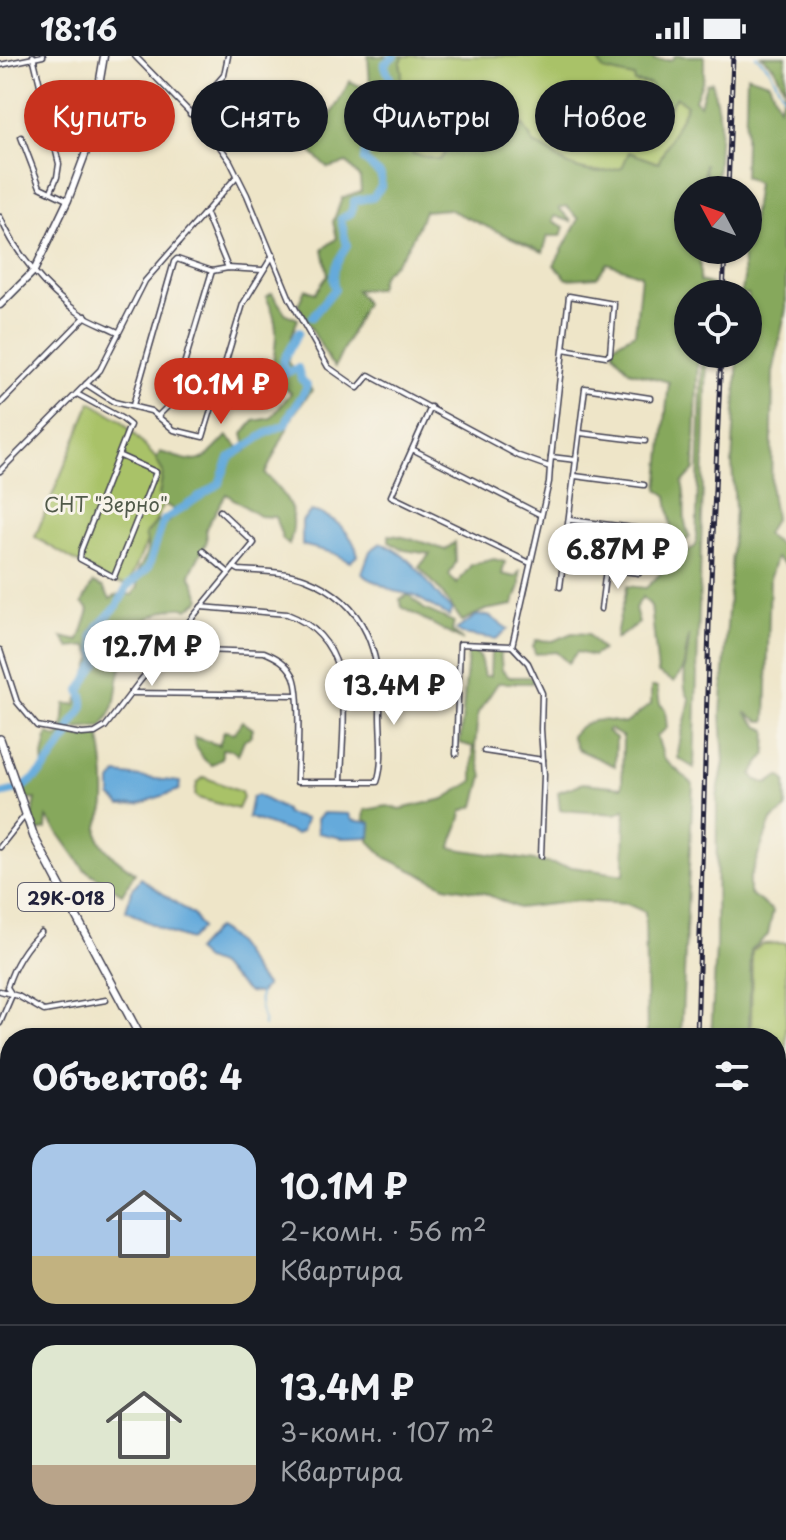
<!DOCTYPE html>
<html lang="ru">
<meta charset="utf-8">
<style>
:root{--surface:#171b24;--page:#20242c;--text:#f1f3f6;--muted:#9ea1a6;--line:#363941;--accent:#c8321e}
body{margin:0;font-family:"Playpen Sans",sans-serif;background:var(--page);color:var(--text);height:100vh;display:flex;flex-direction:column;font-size:30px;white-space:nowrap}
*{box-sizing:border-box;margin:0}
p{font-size:26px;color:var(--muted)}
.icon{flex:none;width:44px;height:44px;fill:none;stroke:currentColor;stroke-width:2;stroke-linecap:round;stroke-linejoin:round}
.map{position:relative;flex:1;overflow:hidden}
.sheet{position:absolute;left:0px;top:972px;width:786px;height:512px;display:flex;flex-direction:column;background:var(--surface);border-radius:32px 32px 0 0;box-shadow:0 2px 6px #0004}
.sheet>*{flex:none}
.banner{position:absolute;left:24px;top:24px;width:738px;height:72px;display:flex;gap:16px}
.needle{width:52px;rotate:311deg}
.buttons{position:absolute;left:674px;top:120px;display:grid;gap:16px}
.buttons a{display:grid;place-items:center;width:88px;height:88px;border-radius:50%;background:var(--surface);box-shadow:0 2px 6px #0004;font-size:40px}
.price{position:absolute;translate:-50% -68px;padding:0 18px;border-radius:28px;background:#fff;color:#222;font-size:26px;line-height:52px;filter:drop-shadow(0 2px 4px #0008)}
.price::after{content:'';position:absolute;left:50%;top:48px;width:24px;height:18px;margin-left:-12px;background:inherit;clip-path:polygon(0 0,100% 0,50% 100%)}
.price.active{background:var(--accent);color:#fff}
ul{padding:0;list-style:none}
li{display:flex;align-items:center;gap:24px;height:200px;padding:0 32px}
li+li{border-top:2px solid var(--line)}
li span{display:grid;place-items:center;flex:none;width:224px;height:160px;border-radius:24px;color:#555}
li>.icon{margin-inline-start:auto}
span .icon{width:96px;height:96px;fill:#fffc;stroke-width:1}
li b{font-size:34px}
h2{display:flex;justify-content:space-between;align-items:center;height:96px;padding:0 32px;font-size:34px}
.pill{padding:0 28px;border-radius:36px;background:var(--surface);box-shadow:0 2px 6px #0004;font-size:28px;line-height:72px}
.pill.active{background:var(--accent);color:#fff}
.status{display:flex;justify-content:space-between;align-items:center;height:56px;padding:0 40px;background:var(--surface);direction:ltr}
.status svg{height:22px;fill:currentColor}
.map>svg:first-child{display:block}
.green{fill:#a9c267;stroke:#667251;stroke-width:2}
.forest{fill:#86a85c;stroke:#54654c;stroke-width:2}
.water{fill:#65aadb;stroke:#44668b;stroke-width:2}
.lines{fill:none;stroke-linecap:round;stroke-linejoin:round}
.stream{stroke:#65aadb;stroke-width:2}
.river{stroke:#65aadb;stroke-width:8}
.street-casing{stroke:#413f50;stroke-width:7}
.secondary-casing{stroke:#413f50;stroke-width:9}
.primary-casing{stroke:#413f50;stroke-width:10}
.highway-casing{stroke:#413f50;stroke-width:12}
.street{stroke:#fff;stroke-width:4}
.secondary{stroke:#fff;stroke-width:6}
.primary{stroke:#fff;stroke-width:7}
.highway{stroke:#fff;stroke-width:9}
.rail-casing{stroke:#22223b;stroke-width:5}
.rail{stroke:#f7f3e8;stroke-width:2;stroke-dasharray:6;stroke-linecap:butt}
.labels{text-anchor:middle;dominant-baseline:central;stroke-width:6;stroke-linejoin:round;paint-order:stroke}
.shield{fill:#f7f3e8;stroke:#62616f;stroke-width:2}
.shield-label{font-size:18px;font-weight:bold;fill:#22223b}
.park-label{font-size:20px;fill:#515a4a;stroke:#f7f3e8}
</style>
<div class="status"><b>18:16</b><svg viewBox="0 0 49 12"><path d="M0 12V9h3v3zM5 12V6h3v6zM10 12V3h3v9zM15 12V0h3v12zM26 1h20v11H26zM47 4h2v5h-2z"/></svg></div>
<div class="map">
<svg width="786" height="1484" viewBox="0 0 786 1484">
<rect width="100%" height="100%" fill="#f7f3e8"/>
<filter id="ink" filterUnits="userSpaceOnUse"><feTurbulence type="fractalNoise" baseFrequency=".0125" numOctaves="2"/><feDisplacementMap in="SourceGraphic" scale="16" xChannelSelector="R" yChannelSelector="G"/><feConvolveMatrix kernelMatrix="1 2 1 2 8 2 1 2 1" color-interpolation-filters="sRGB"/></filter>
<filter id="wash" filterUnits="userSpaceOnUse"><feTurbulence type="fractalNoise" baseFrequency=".006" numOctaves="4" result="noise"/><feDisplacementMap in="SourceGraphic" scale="32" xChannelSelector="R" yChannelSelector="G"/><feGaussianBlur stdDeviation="1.8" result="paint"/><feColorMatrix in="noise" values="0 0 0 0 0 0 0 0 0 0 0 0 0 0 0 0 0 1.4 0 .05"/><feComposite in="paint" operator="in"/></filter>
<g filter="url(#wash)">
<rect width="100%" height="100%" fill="#eee5c8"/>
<g class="green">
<path d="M404,0H568L598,4L604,14L634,21L635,26L650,28L666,57L676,41L687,49L658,108C624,112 594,124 562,106C552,100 548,92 535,89L523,69L514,67L499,59L485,79L466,66L440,104L413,98L411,84L419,68C411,57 406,41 399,34L402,16L400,7Z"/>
<polygon points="91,346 121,364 163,410 163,449 128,529 110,526 35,481"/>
<polygon points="204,721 241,736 243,742 238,753 198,742 195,739 197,727"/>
<polygon points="786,887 786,1074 776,1073 776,982 751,982 752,895 762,888"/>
<polygon points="0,1219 10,1235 10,1474 426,1474 432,1484 0,1484"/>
</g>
<g class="forest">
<path d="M368,0H404L400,7L402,16L399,34L405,39L407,52L419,68L411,84L413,98L440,104L466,66L485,79L499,58L514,67L523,69L535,89C548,92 552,100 563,106C583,117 600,118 622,112L629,96L658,107L687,49L676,41L665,58L650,28L635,26L634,21L603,14L598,4L568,0H653L654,4H671L675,0H704V21L695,44L700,49L706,28L712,26L720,64L717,134H706L705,107L703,134H688V194H693L692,199L700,202V225L713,229L712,238H688V298H698L694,414L682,427C688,445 680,464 690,481L670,497L665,496L673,485L667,440L658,433L669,326L629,315L614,297L613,289L635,277L641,219L607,207L597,221L567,223L554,209L579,163L566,150L559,152L572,166L555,160L553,165L564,171L561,180H548L543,196L448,153L424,155C418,172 411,188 399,202C387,218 383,210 378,233L356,234L365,247L335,311L330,306L298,249L305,233L315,237L328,219L323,193L337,182L333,166L342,142L361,135L360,122L347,107L328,112L311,96L307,81L328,64L350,25L360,30L370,28Z"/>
<polygon points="761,0 786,0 780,195 786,200 786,252 773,317 771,436 775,461 766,479 786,493 786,509 776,502 770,521 766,665 760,665 745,656 759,671 767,674 766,698 752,718 755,723 767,728 779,720 785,724 786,753 771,765 749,824 749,837 773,855 768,879 751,894 749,982 711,982 716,891 717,741 724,706 721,658 735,452 732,408 738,298 748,298 748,238 741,238 744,223 742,198 744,194 748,194 757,127 744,121 747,19 769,26 779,51 785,33 774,11"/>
<path d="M272,237L286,258L298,263L291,281L288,307L312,334L294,358L265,418C289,441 300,457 289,489L283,484L275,461L259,460L226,438L206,472L207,485L190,518L201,543L188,553C172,549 143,560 137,577C135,583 136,592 135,598C113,609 120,632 113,652C110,659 106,665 102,671L63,674L65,648H76L93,601L88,590L70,592L62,581L79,585L89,554L82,547L93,527L103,531L110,543L121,537L132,539L138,531L136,518C144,505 151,494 145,479L157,465L168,466L175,459L173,453L166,449L159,439L163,416L156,404L160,396C201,408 197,412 227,380L244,396L247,394L243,378L254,365L271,362L291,337L281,329L270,328C273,293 284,275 266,241Z"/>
<path d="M702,304H707L694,712L678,702C678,682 687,663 690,643C678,631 689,597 689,579L683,614L674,626L658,617L651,550L643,541L635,552L639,567L616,583C617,565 624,549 627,530L646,532L669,509L696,490Z"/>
<path d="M389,479C405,480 430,488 445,494L455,486L456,506L449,519L457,528L471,509L494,503L505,506L502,518L515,521L520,515V530L513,549L485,554L462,565L439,533L419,511L430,498L404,494L389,486Z"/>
<polygon points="409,539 424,553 454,566 452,575 463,585 402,551 400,543"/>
<polygon points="572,577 588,578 602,594 593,600 577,596 568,607 556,596 535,598 533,590 536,584 553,585"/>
<path d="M472,593L480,601L484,620H490L491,596L500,593L502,614L509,621H533L532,627H498L478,657L475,691L483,720L475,750L462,755C461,770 453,778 451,792L624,819L625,753L616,758L560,754L558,736L583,727L622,731L623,681L609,673L607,675L616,682L615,710L577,693L571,680C586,661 603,662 625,668L651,648V631H657L660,648L665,653L667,672L657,680L664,703L693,728L681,982H647L645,856L627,848L577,845L518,852L484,837L445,830L386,802L369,785L371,767L364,763L365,754L387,750L400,753L444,743L473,725V691L460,687L468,599Z"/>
<path d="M242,665L253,673L251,680L244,684L238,699L232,694L222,693V702L212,709C202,705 195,691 194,681L219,689L224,675L234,677Z"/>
<path d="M48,677L57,682L60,678L86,682L99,677C104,701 106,722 105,746C105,758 94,768 99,782C104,796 124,808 135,817L122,838L84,813L47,761L46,773L36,776L31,766L36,743L25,744V730L44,711L43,700Z"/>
<polygon points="776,1074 786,1076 786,1314 780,1314 776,1297"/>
<polygon points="776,1421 786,1451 786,1484 680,1484 693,1474 776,1474"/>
</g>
<g class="water">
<path d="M311,455C333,459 353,477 358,499L350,506L333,497L302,489V465Z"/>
<path d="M381,487C420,504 424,528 452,554L449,560L413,539L393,535L364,520L362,517L370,495Z"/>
<polygon points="488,559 508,573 496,583 462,578 456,574 476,560"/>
<polygon points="117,718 180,726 179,734 139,748 121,749 111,740 111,726"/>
<polygon points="257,739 285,754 286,758 306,763 302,775 296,778 248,761 252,741"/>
<polygon points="323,757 349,758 352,764 371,767 370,781 342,782 318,777 317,763"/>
<polygon points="141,822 193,859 201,872 190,884 169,877 126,855 131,835"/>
<path d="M216,872C242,885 246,910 266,930L260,937L248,936L218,909L205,904L195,895Z"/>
</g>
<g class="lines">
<g class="stream">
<polyline points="756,0 769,12 786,44"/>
<path d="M260,937C258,949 263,958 264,970"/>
</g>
<g class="river">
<path d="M312,261L335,233C329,217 339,203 347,190L341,163L351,157L354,145L373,141L381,131V119L364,104L365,96L391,92L392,82L385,74H366L367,65L381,57L389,42L383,39L390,22L384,8L394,0"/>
<path d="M20,733C45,718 51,702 68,681C70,657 91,660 80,634C88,625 89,615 98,607L93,580L98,570L117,550L128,530L148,512L164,464L219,428L229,402L265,378L286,368C290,353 302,344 307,329L301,323L298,312L286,317L282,306L299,276"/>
<polyline points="0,738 13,735"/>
</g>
</g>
</g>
<g filter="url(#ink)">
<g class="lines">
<g class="street-casing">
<g id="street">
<polyline points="33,0 59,108 57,121 51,135"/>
<polyline points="135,0 211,78 230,105 247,139 290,243 328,311 358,332 369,319 519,400 550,411 549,426 512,590"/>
<polyline points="0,9 43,0"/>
<polyline points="190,58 224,19 228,0"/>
<polyline points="21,81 40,131 67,144"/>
<polyline points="205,156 228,212"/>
<path d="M0,161C16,198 46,234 79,257C91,265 106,270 118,276"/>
<polyline points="86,328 114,346 151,355 174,374 203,381 243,248 273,199"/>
<polyline points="219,330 258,341"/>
<polyline points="77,338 121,362 130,369 81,494 80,503 114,521 156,416 118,399"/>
<polyline points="0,348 86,260"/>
<polyline points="133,349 174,206 177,203 212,215 228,212 262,214"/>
<polyline points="431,351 391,440 530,507"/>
<polyline points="158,360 173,345 212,215"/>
<polyline points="580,377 645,385"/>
<polyline points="414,394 541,459"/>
<polyline points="551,401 576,404"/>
<polyline points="550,411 551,401 569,240 614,248 610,298 606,300 563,293"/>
<polyline points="0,415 100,314 145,225 237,120"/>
<polyline points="575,420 644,429"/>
<polyline points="570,464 642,473"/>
<polyline points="203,495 229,517"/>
<polyline points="563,508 639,517"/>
<polyline points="560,531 585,332 650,342"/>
<path d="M201,551L287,558C360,585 342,664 341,726"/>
<polyline points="601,553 606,513"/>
<path d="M166,593L264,596C276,601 286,606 293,619C302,636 297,703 297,726H377C384,707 380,679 380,659C381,599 368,547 306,523C285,515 262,516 239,514L234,511"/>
<polyline points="0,594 17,646 37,670 82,678 95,677 105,671 140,625 254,487 220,455"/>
<polyline points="131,637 296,639"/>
<polyline points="484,695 543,704"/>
<polyline points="456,698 460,588 512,590 528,607 542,637 541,673 544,719 541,800"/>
<polyline points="0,791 26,758"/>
<polyline points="0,935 18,940 44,955 106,944"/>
<path d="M0,967L12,939L7,931C14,909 24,892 41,876"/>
</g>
</g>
<g class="secondary-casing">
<polyline id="secondary" points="0,249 34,215 68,144 89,88 104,0"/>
</g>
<g class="primary-casing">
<g id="primary">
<polyline points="0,683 34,781 141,982"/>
<polyline points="431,1474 437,1484"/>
</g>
</g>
<g class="highway-casing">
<g id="highway">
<polyline points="776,1390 786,1382"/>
<polyline points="661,1484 673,1474"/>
</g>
</g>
<use href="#street" class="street"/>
<use href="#secondary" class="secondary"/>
<use href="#primary" class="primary"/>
<use href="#highway" class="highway"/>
<g class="rail-casing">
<g id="rail">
<polyline points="728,134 733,0"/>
<polyline points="723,238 725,194"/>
<polyline points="697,982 709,569 721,298"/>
<polyline points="776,1318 786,1349"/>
</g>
</g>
<use href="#rail" class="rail"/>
</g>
</g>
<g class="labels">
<rect class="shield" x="18" y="827" width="96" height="28" rx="6"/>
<g class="shield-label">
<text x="66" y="841">29К-018</text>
</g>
<g class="park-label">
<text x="106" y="448">СНТ "Зерно"</text>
</g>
</g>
</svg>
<div class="buttons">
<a><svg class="needle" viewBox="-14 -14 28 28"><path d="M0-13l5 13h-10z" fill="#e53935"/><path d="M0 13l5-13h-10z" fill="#9ea1a6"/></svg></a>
<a><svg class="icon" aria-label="locate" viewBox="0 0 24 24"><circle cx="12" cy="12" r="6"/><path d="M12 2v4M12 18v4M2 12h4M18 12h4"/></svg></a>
</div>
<b class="price active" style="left:221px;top:370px">10.1M ₽</b>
<b class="price" style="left:618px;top:535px">6.87M ₽</b>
<b class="price" style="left:152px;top:632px">12.7M ₽</b>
<b class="price" style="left:394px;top:671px">13.4M ₽</b>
<div class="banner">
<a class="pill active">Купить</a>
<a class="pill">Снять</a>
<a class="pill">Фильтры</a>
<a class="pill">Новое</a>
</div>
<section class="sheet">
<h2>Объектов: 4<svg class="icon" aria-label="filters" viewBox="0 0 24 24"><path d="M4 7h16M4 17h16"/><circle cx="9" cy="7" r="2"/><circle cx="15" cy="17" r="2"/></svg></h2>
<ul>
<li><span style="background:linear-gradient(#a9c7e8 70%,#c2b280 0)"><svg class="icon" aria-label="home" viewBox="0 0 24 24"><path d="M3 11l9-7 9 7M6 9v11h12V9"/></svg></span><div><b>10.1M ₽</b><p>2-комн. · 56 m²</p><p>Квартира</p></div></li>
<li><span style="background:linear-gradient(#dfe7d0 75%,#b9a48a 0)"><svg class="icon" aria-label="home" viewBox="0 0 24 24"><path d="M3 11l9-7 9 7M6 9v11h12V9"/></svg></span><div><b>13.4M ₽</b><p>3-комн. · 107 m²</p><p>Квартира</p></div></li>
</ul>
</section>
</div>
